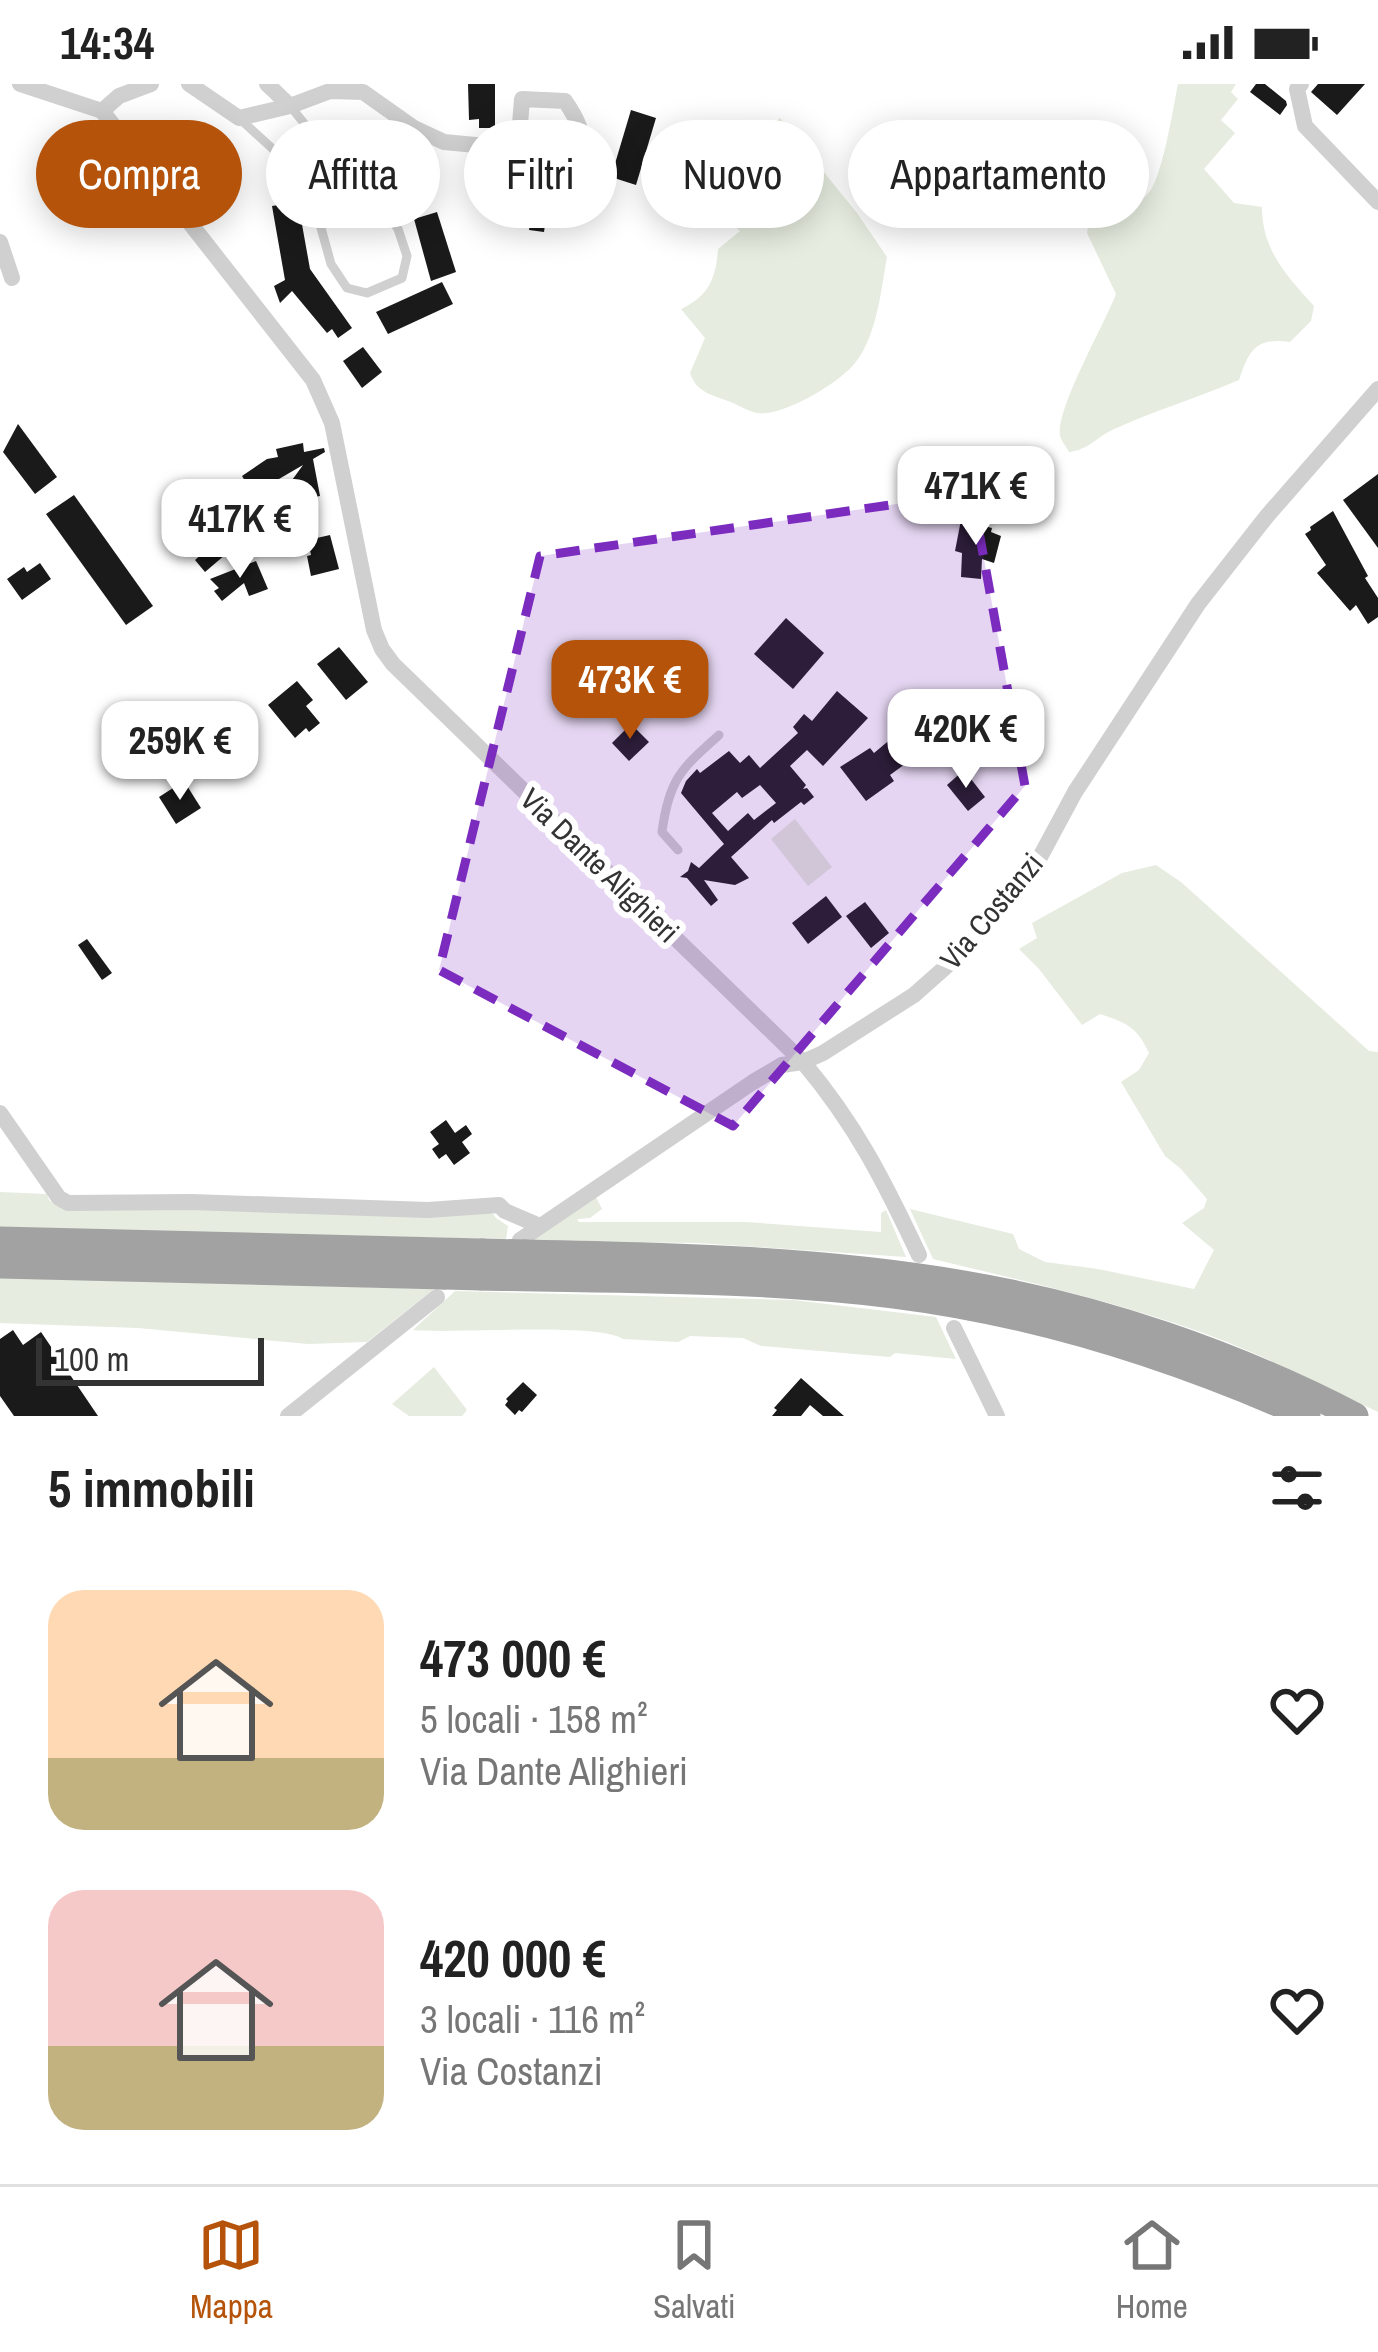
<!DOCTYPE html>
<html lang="it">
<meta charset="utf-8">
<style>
:root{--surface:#fff;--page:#f2f2f2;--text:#222;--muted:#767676;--line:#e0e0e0;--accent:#b45309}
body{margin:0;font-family:"Archivo Narrow",sans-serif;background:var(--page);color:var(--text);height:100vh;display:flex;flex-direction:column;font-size:45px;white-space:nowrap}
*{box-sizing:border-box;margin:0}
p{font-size:39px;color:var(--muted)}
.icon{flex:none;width:66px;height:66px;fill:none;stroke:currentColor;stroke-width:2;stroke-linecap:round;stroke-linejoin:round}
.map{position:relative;height:1332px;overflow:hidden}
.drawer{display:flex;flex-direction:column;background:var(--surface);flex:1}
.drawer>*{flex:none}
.banner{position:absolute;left:36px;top:36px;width:1308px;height:108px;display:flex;gap:24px}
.scale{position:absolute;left:36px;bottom:30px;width:228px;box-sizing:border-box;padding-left:12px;border:6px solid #333;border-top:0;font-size:33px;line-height:42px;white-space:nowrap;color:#333;-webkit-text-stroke:9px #fff;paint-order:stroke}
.price{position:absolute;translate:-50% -102px;padding:0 27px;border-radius:24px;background:#fff;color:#222;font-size:39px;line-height:78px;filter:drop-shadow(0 3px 6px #0008)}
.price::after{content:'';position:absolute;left:50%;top:72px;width:36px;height:27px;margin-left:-18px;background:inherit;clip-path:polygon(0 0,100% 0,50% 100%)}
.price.on{background:var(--accent);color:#fff}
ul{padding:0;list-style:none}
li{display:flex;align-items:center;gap:36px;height:300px;padding:0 48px}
li span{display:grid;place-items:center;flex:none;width:336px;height:240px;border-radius:36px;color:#555}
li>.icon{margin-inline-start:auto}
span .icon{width:144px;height:144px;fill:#fffc;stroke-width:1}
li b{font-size:51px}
h2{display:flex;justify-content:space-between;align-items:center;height:144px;padding:0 48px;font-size:51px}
.tag{padding:0 42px;border-radius:54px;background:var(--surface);box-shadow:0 6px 30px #0003;font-size:42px;line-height:108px}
.tag.on{background:var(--accent);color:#fff}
.status{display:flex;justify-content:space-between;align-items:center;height:84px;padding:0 60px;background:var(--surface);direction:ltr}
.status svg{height:33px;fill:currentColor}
.tabs{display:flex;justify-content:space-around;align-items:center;height:168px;border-top:3px solid var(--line);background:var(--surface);font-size:33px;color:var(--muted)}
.tabs a{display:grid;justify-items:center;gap:6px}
.tabs .on{color:var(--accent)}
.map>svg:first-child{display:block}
.green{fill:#e6ecdf}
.building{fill:#1a1a1a;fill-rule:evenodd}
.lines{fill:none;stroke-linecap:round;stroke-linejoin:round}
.service{stroke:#d0d0d0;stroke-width:9}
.minor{stroke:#d0d0d0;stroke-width:16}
.trunk{stroke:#a2a2a2;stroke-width:27}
.trunk-bridge{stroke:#a2a2a2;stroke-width:27}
.marked{fill:#7b2cbf;fill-opacity:0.2;stroke:#7b2cbf;stroke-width:9;stroke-dasharray:24 15;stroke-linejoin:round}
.labels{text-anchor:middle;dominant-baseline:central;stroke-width:12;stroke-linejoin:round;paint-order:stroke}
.street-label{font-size:30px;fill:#333;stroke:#fff}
</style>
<div class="status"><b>14:34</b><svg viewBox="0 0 49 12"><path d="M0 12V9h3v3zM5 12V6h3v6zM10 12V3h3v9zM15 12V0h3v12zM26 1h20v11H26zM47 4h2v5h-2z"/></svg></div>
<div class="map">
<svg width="1378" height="1332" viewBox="0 0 1378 1332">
<rect width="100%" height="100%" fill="#fff"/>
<g class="green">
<path d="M1178,0H1236L1231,8L1238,15L1221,36L1235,49L1204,85L1234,119L1262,123C1262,166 1286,191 1314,222L1311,237L1290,258C1256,253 1249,266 1239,296C1197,314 1153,327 1112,346C1096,354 1088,366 1069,368C1066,362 1061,357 1060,351C1056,325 1105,239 1116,210L1087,149L1090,132C1107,127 1132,124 1146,112C1162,99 1173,24 1178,0Z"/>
<path d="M780,34L857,129L887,173C881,206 877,252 855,279C841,298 782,333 758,329C750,328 740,322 733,319C714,311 697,310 690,289L705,254L681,225C709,212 716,194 718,165L740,147L718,126L692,111Z"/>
<polygon points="795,735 832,783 808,802 771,755"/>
<path d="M1156,781L1181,798L1369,967L1378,968V1328C1328,1304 1279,1279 1227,1258C1132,1221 1032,1199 933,1175L910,1125L1013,1150L1019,1165L1045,1178L1098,1185L1194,1205L1214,1166L1182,1139L1204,1124L1207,1115L1181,1085L1165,1072L1121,998L1139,986L1149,969C1137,943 1127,939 1100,930L1082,941L1039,885L1019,865L1037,854L1032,839L1122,789Z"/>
<polygon points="0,1108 47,1110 49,1116 57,1122 490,1126 496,1134 508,1142 506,1155 0,1144"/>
<polygon points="594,1109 602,1125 590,1134 577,1135 579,1138 746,1138 881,1148 881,1129 886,1126 906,1173 697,1159 527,1157"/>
<polygon points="0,1193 434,1205 367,1258 308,1260 138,1244 0,1239"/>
<path d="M455,1207L793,1216L936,1233L956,1275L895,1269L890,1273L761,1262L743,1254L690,1252L678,1258L623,1255C596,1238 456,1250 413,1246Z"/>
<polygon points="434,1283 467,1326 462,1332 409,1332 392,1320"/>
</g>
<g class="building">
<polygon points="468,0 495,0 495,44 479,44 479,35 469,36"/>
<polygon points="1256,0 1265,0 1286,17 1287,21 1280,31 1250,8"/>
<polygon points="1318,0 1365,0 1337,31 1311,8"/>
<polygon points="631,26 656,34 636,101 611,93"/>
<polygon points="381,65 426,110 409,127 364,81"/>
<polygon points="500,76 569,83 568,107 550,105 544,148 529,146 530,139 519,137 524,102 499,99"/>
<polygon points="298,118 310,185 352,244 338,254 332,245 327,249 292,207 280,219 274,202 285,196 272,122"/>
<polygon points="437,128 456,188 431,197 414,135"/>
<polygon points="442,198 453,220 388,250 376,228"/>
<polygon points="363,263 382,288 362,304 343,277"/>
<polygon points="18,340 57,393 35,410 3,368"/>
<polygon points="303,359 304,368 324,364 325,368 313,375 320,412 275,421 294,433 270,470 246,453 205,488 195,476 205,467 196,458 222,435 213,427 222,418 233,426 235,423 272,444 266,432 303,381 253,410 242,392 267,375 278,373 276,365"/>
<polygon points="1378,390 1378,464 1343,416"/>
<polygon points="74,411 153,522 126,541 46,430"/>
<polygon points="1333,427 1368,492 1365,494 1378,514 1378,533 1368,540 1356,521 1350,527 1317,489 1326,481 1305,450 1311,446 1310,443"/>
<polygon points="961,436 992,444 991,448 1001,452 994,479 982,475 981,495 961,493 962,469 955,467"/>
<polygon points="330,451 339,485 311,492 307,472 311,471 308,456"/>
<polygon points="256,477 268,505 249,512 244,499 222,517 214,507 219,504 210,495"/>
<polygon points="40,479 51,495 22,516 7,495 24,483 27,488"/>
<polygon points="786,534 824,569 793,605 754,570"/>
<polygon points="339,563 368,598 346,616 317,580"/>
<polygon points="297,597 313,616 306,622 320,639 309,648 306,644 295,654 268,621"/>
<path d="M837,607L868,634L823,682L807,666L790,682L806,701L803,705L807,704L814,713L804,721L801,718L774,739L772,736L731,773L749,794L735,801L704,796L718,816L711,822L687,794L680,793L688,787L691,778L699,784L724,760L681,709L686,697L697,685L700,689L729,667L740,679L749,671L760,684L798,649L793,643L804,630L812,637ZM760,701L776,719L754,736L748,729L728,747L712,729L737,708L742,714Z"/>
<polygon points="631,640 649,658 629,677 612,659"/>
<polygon points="898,649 916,672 890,691 894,697 866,717 840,683 870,664 874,669"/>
<polygon points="964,686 985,713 968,727 947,701"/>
<polygon points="184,697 201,724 176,740 159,713"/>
<polygon points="826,812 842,833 808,860 792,839"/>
<polygon points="865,818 889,849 871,864 846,832"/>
<polygon points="87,855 112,889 102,896 78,861"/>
<polygon points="446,1036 455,1049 466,1041 472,1050 462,1058 470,1069 454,1081 446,1070 439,1075 432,1065 439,1060 430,1048"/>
<polygon points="13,1246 23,1261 41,1248 98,1332 14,1332 0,1312 0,1255"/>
<polygon points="801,1294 844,1332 823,1332 810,1321 801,1332 772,1332 777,1326 774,1324"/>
<polygon points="523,1298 537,1311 522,1328 519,1326 515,1331 505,1321 508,1317 506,1315"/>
</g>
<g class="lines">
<g class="service">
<polyline points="239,34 298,88 310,104 331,180 347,204 367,209 402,194 407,172 398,145 378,117 335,78 291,23"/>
<path d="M678,766L662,748C669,695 681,685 719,651"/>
</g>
<g class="minor">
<path d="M20,0L102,27L313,296L332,339L374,546L382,565L393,580L803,978C856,1041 884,1097 919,1171"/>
<path d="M189,0L239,34L290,22L330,7L363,8L414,44L444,58L581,71C584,48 578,36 565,17L522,15L518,65"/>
<polyline points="267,0 290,22"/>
<polyline points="1301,0 1297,5 1305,42 1378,118"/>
<polyline points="102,27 119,12 151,0"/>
<polyline points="0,158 12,194"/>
<polyline points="0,1029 59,1114 68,1119 191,1118 428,1126 499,1121 505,1127 540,1142"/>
<polyline points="520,1156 753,998 782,981 803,978 823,969 914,911 967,864 1039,775 1075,708 1198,520 1267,432 1378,305"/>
<polyline points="954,1244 997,1332"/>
<polyline points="288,1332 437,1213"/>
</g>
<g class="trunk">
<polyline points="0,1156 482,1168"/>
<path d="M525,1169C671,1172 819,1175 964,1200C1099,1223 1234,1269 1355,1332"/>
<polyline points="0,1181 444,1192"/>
<path d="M481,1193C618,1196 757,1194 894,1211C1037,1229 1175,1273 1307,1332"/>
</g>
<g class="trunk-bridge">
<polyline points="482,1168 525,1169"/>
<polyline points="444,1192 481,1193"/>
</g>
</g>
<path class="marked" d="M972,409L1025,702L733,1042L439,886L540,472Z"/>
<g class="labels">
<g class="street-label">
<text transform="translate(600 781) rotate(44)">Via Dante Alighieri</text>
<text transform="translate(991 827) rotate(-50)">Via Costanzi</text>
</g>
</g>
</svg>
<div class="scale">100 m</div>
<b class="price" style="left:976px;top:464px">471K €</b>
<b class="price" style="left:240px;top:497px">417K €</b>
<b class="price on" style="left:630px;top:658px">473K €</b>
<b class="price" style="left:966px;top:707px">420K €</b>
<b class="price" style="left:180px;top:719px">259K €</b>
<div class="banner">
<a class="tag on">Compra</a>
<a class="tag">Affitta</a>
<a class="tag">Filtri</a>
<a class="tag">Nuovo</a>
<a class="tag">Appartamento</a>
</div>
</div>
<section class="drawer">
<h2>5 immobili<svg class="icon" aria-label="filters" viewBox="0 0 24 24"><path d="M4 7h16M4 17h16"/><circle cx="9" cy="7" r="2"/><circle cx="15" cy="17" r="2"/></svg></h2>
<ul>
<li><span style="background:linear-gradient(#ffd9b3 70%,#c2b280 0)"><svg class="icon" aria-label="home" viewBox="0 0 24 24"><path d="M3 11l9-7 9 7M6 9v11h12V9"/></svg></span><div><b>473 000 €</b><p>5 locali · 158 m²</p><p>Via Dante Alighieri</p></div><svg class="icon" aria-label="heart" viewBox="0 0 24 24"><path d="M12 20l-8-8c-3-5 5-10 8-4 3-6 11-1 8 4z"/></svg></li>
<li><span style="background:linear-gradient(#f6c9c9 65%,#c2b280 0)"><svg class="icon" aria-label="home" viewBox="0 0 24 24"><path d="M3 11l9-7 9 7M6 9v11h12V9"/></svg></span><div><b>420 000 €</b><p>3 locali · 116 m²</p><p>Via Costanzi</p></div><svg class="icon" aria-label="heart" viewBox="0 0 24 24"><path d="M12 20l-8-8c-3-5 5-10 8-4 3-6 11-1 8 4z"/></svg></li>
</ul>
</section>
<nav class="tabs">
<a class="on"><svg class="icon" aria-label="map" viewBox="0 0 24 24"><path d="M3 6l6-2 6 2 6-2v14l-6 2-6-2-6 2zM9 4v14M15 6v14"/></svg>Mappa</a>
<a><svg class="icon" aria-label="saved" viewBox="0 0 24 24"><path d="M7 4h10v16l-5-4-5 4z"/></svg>Salvati</a>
<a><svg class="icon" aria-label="home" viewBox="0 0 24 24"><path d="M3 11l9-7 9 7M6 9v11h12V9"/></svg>Home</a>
</nav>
